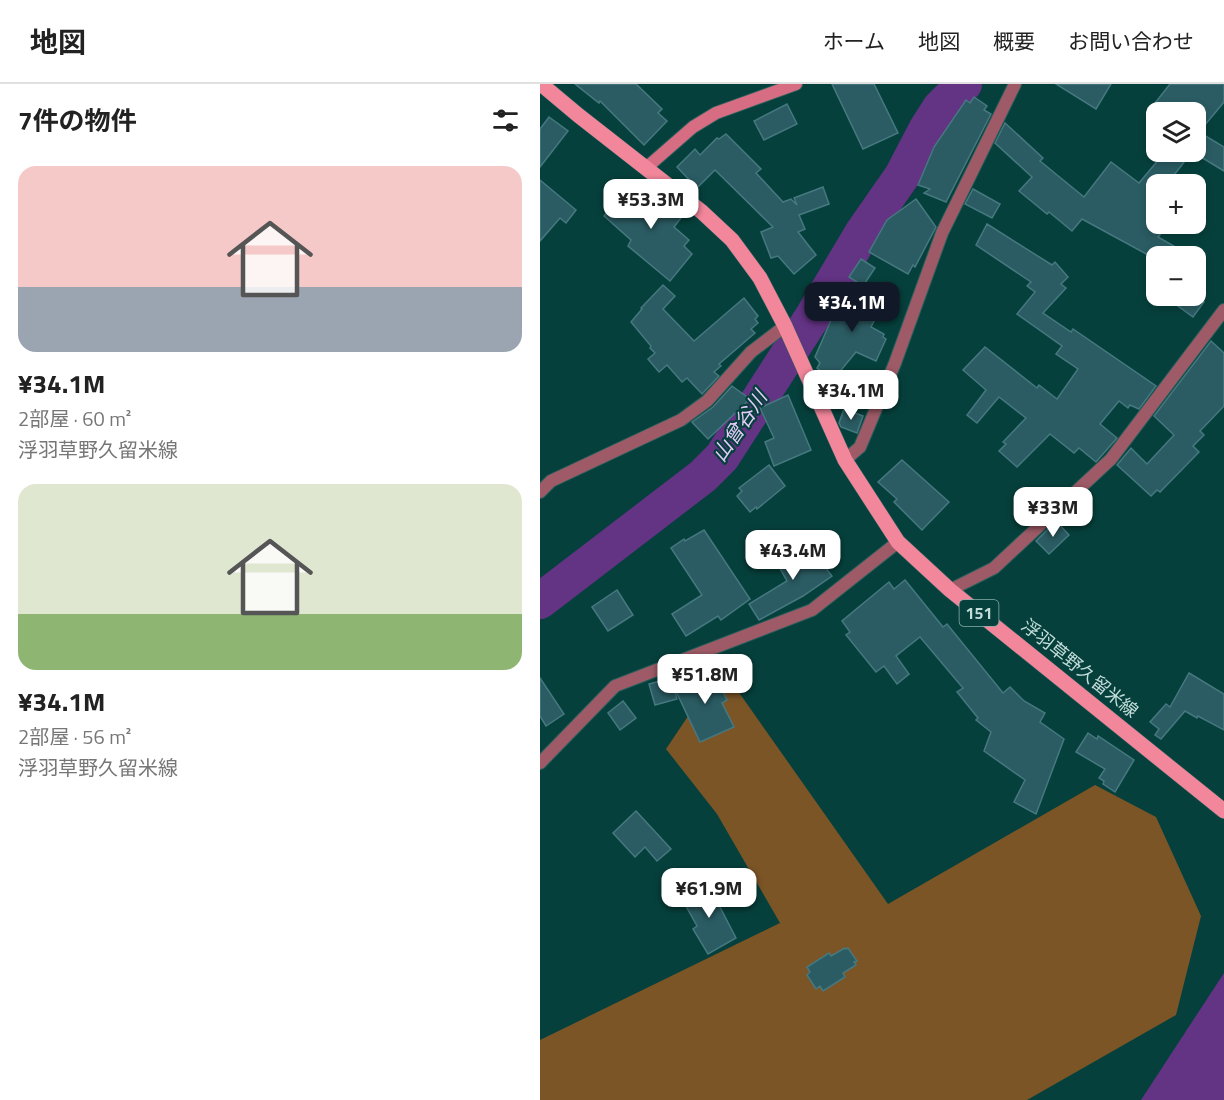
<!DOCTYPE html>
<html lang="ja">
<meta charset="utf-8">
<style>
:root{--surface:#fff;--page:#f2f2f2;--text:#222;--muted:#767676;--line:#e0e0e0;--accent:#111827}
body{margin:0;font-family:"Titillium Web","Noto Sans JP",sans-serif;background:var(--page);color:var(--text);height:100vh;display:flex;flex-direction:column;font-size:22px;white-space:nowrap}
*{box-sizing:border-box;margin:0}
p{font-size:20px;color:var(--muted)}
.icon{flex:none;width:33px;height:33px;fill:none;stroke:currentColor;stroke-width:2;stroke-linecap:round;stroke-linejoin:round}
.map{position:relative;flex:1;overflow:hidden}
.details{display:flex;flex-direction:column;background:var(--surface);width:540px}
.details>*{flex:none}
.buttons{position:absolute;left:606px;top:18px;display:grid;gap:12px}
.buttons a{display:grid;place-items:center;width:60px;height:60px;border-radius:12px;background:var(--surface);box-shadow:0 3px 9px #0003;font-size:30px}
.price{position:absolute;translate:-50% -51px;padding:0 14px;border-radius:12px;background:#fff;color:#222;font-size:20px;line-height:39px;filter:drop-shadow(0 2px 3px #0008)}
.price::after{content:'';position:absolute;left:50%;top:36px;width:18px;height:14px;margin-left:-9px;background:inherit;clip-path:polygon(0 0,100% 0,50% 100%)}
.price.current{background:var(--accent);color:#fff}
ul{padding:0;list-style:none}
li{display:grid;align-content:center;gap:12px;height:318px;padding:0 18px}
li span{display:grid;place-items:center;height:186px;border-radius:18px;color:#555}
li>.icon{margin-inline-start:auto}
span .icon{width:108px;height:108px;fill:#fffc;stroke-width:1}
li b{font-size:26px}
h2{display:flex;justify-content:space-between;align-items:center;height:72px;padding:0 18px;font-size:26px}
header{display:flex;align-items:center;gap:36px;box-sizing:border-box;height:84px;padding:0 30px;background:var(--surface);border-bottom:2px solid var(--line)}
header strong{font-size:28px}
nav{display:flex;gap:33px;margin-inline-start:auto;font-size:21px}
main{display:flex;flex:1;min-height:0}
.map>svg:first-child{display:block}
.forest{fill:#7b5526}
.water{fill:#633384}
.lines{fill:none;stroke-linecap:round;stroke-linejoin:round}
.river{stroke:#633384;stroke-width:36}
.building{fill:#2b5c63;stroke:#467880;stroke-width:1.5}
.street-casing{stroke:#2c5f5c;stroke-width:14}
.secondary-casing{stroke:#2c5f5c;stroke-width:14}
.primary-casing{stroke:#2c5f5c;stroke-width:16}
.street{stroke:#9e5b67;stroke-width:12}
.secondary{stroke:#d66d82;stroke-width:12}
.primary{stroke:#f2869b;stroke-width:15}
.labels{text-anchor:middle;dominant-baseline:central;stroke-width:4.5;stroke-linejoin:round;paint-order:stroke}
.shield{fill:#06403c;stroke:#8aaeab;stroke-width:1.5}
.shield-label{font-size:16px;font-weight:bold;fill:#c3ddda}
.street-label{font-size:18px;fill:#c3ddda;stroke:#06403c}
.water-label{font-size:20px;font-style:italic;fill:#e4ccf9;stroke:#06403c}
</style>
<header>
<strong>地図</strong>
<nav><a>ホーム</a><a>地図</a><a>概要</a><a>お問い合わせ</a></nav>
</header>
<main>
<section class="details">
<h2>7件の物件<svg class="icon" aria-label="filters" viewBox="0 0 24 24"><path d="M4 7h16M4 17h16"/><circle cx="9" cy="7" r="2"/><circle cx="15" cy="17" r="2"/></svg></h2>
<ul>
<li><span style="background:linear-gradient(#f6c9c9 65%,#9aa5b1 0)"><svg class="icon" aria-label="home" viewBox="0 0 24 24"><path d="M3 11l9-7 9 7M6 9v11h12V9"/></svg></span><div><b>¥34.1M</b><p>2部屋 · 60 m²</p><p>浮羽草野久留米線</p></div></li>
<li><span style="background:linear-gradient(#dfe7d0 70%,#8fb573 0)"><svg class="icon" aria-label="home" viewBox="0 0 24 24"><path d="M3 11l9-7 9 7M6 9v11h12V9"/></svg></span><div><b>¥34.1M</b><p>2部屋 · 56 m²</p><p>浮羽草野久留米線</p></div></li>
</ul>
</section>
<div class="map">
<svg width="684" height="1016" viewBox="0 0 684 1016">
<rect width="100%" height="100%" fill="#06403c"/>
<polygon class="forest" points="181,583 348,820 555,701 616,733 661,832 636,931 487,1016 0,1016 0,956 240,839 177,730 126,665"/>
<polygon class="water" points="684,889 684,1016 601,1016"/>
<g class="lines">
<polyline class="river" points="0,517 163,392 182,373 273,232 323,148 362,92 386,46 400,24 424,0"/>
</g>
<g class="building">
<polygon points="35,0 96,0 122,25 118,29 127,37 104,61 60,17 59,19"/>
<polygon points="292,0 334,0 358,49 323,65"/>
<polygon points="516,0 571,0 556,25"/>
<polygon points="630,0 684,0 684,18 659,48 684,63 684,87 656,70 656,28 608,28"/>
<polygon points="434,13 447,22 444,26 451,30 406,118 384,109 390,105 378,101 394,63 426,16 430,19"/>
<polygon points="247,20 257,40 224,56 214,37"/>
<polygon points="9,33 28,47 0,83 0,45"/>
<polygon points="465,39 503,74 500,77 544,113 571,78 599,99 625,68 652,68 627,100 616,100 616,140 629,140 618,153 651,172 610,172 542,135 532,147 509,128 507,130 479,107 492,93 455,59"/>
<polygon points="186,50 221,85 216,89 243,118 251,115 257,121 254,114 283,103 289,120 259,131 265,145 258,148 276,171 254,190 238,172 231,174 221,148 233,143 175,86 157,104 137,83 155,65 160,71 177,54 179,55"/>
<polygon points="0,96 36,126 26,139 20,134 0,157"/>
<polygon points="92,100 96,104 99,101 141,134 134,143 149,156 144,162 152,170 130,197 88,162 91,156 64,132"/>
<polygon points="433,105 460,120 452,134 425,120"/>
<polygon points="376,115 396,143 375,183 373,181 368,190 329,168 347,136"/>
<polygon points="447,140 512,181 515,178 528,193 521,200 526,204 503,229 531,248 533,245 616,302 599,325 590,321 588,324 579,317 560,340 577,354 556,378 539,364 534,369 510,350 477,383 459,367 466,360 463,358 486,334 459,313 437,339 427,331 446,306 423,286 445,263 497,304 499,301 517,315 538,285 516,270 522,262 477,230 495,208 487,202 491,198 436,161"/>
<polygon points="321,175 335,184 323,202 309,193"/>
<polygon points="315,199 345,216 331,243 344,250 343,253 346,255 336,277 316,268 292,297 277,284 280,279 275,273 295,227 300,229"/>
<polygon points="123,201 135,212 123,225 154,257 204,214 218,232 215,235 218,239 211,245 215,249 179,280 181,282 174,288 179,292 162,310 147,294 142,298 127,281 119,288 108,275 115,269 110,264 111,262 91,238 102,225 101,224"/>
<polygon points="646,212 656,212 664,218 653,233 638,222"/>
<polygon points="671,257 684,269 684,322 660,347 664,351 653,362 659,368 620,408 617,406 611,412 577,381 591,364 607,380 634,351 614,332"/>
<polygon points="192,302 210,315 168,355 152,338 173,323"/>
<polygon points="248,311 271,366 234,382 225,358 234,354 220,324"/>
<polygon points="304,325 323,332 317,349 301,343 299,339"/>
<polygon points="362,376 409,418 382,446 354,418 357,415 338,398"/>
<polygon points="229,381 245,402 217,425 216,423 210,428 197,412 202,407 199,404"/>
<polygon points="516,437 529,451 509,470 496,457"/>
<polygon points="164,446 210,515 181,536 178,532 146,552 132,530 162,511 131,464 144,455 145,457"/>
<polygon points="265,457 292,492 263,512 219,536 209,520 247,497 238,481 241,479 239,476"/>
<polygon points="365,496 403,543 407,540 463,609 470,603 484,617 505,629 500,638 524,655 496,730 474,718 485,696 444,667 451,648 436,636 438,634 417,608 423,604 380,553 356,572 369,590 357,600 344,582 336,588 306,551 310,548 302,537 349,498 354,505"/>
<polygon points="77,506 93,531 68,547 52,523"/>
<polygon points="172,585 187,616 182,619 194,643 160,658 134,603"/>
<polygon points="649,589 684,610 684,646 658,632 657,634 645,627 621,655 615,651 619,645 610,638 626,620 630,623"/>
<polygon points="0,594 24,630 6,642 0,632"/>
<polygon points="131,594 137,615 115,621 109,600"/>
<polygon points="83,617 96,634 80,646 68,629"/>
<polygon points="548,649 557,655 558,652 594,676 575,708 563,700 564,697 559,694 565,685 536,668"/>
<polygon points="96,727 131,765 117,777 105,763 95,773 73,749"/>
<polygon points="168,800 196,854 168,870 153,845 157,842 142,815"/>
<polygon points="305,864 306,865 308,864 317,877 314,878 316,881 303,889 305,893 283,907 280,902 276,905 267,891 270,888 267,883 289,869 291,872"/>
</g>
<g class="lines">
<g class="street-casing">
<g id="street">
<polyline points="305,376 320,363 355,279 402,149 475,0"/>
<polyline points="0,408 11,397 141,336 167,317 211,268 245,242"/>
<polyline points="410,506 454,484 571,375 684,226"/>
<polyline points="0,679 75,602 272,526 358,458"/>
</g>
</g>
<g class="secondary-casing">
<polyline id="secondary" points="106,84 153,43 176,29 256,0"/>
</g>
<g class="primary-casing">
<polyline id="primary" points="1,0 38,31 162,128 192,156 220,194 245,242 305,376 358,458 410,506 684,727"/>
</g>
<use href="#street" class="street"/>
<use href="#secondary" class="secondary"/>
<use href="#primary" class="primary"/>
</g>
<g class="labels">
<rect class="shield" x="419.5" y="516" width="39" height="26" rx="4.5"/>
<g class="shield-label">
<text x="439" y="529">151</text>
</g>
<g class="street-label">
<text transform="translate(540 584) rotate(39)">浮羽草野久留米線</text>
</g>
<g class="water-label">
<text transform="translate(199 342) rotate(-56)">山曾谷川</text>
</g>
</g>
</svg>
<div class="buttons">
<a><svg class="icon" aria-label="layers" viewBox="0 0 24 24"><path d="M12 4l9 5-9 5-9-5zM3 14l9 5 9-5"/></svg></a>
<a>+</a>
<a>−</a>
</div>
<b class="price" style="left:111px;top:146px">¥53.3M</b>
<b class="price current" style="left:312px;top:249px">¥34.1M</b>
<b class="price" style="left:311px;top:337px">¥34.1M</b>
<b class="price" style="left:513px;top:454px">¥33M</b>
<b class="price" style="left:253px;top:497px">¥43.4M</b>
<b class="price" style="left:165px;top:621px">¥51.8M</b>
<b class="price" style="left:169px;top:835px">¥61.9M</b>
</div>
</main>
